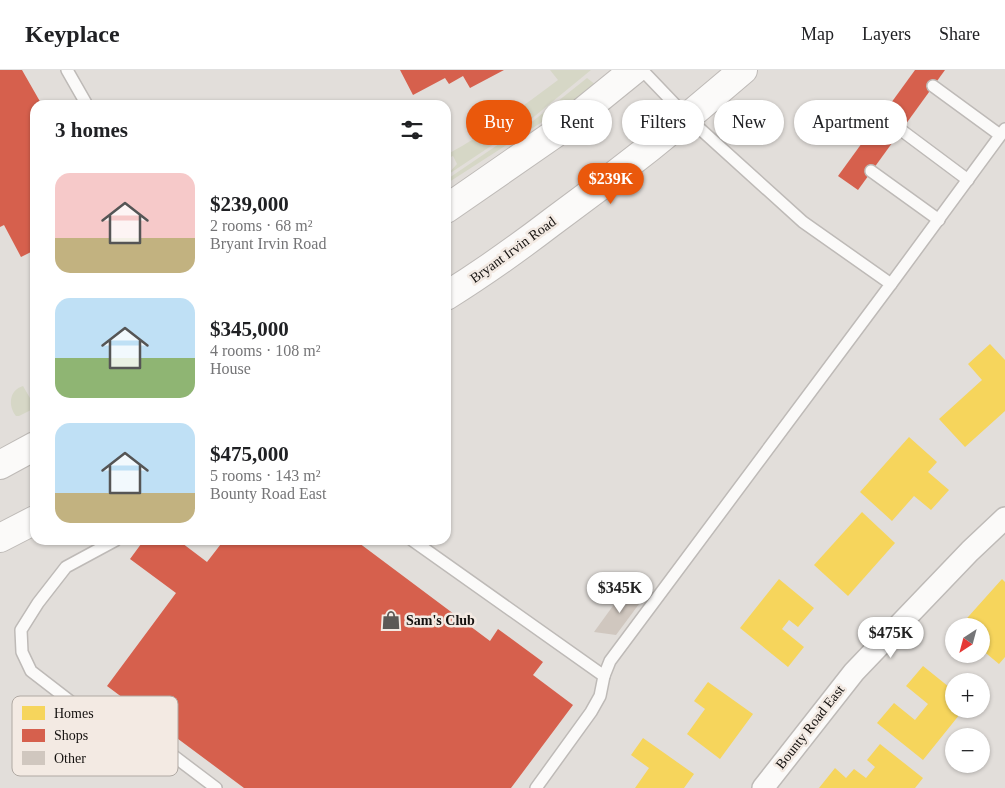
<!DOCTYPE html>
<meta charset="utf-8">
<style>
:root{--surface:#fff;--page:#f2f2f2;--text:#202124;--muted:#757577;--line:#e0e0e0;--accent:#ea580c}
body{margin:0;font-family:Georgia,serif;background:var(--page);color:var(--text);height:100vh;display:flex;flex-direction:column;font-size:19px;white-space:nowrap}
*{box-sizing:border-box;margin:0}
p{font-size:16px;color:var(--muted)}
.icon{flex:none;width:28px;height:28px;fill:none;stroke:currentColor;stroke-width:2;stroke-linecap:round;stroke-linejoin:round}
.map{position:relative;flex:1;overflow:hidden}
.side{position:absolute;left:30px;top:30px;width:421px;height:445px;display:flex;flex-direction:column;background:var(--surface);border-radius:15px;box-shadow:0 1px 4px #0004}
.side>*{flex:none}
.hud{position:absolute;left:466px;top:30px;width:464px;height:45px;display:flex;gap:10px}
.needle{width:32px;rotate:216deg}
.fabs{position:absolute;left:945px;top:548px;display:grid;gap:10px}
.fabs a{display:grid;place-items:center;width:45px;height:45px;border-radius:50%;background:var(--surface);box-shadow:0 1px 4px #0004;font-size:25px}
.price{position:absolute;translate:-50% -42px;padding:0 11px;border-radius:18px;background:#fff;color:#222;font-size:16px;line-height:32px;filter:drop-shadow(0 1px 2px #0008)}
.price::after{content:'';position:absolute;left:50%;top:30px;width:15px;height:11px;margin-left:-8px;background:inherit;clip-path:polygon(0 0,100% 0,50% 100%)}
.price.selected{background:var(--accent);color:#fff}
ul{padding:0;list-style:none}
li{display:flex;align-items:center;gap:15px;height:125px;padding:0 25px}
li span{display:grid;place-items:center;flex:none;width:140px;height:100px;border-radius:15px;color:#555}
li>.icon{margin-inline-start:auto}
span .icon{width:60px;height:60px;fill:#fffc;stroke-width:1}
li b{font-size:21px}
h2{display:flex;justify-content:space-between;align-items:center;height:60px;padding:0 25px;font-size:21px}
.chip{padding:0 18px;border-radius:22px;background:var(--surface);box-shadow:0 1px 4px #0004;font-size:18px;line-height:45px}
.chip.selected{background:var(--accent);color:#fff}
header{display:flex;align-items:center;gap:30px;box-sizing:border-box;height:70px;padding:0 25px;background:var(--surface);border-bottom:1px solid var(--line)}
header strong{font-size:24px}
nav{display:flex;gap:28px;margin-inline-start:auto;font-size:18px}
.map>svg:first-child{display:block}
.green{fill:#d6d7c6}
.homes{fill:#f6d55c}
.shops{fill:#d6604d}
.building{fill:#d0c7bf}
.lines{fill:none;stroke-linecap:round;stroke-linejoin:round}
.service-casing{stroke:#bebab7;stroke-width:14}
.minor-casing{stroke:#bebab7;stroke-width:24}
.secondary-casing{stroke:#bebab7;stroke-width:30}
.service{stroke:#fbfaf9;stroke-width:11}
.minor{stroke:#fbfaf9;stroke-width:21}
.secondary{stroke:#fbfaf9;stroke-width:28}
.labels{text-anchor:middle;dominant-baseline:central;stroke-width:5;stroke-linejoin:round;paint-order:stroke}
.street-label{font-size:14px;fill:#14110f;stroke:#f3eae3}
.poi-label{font-size:14px;font-weight:bold;fill:#14110f;stroke:#f3eae3;text-anchor:start}
.key{fill:#f3eae3;stroke:#b0a9a3;stroke-width:1}
.key-label{font-size:14px;fill:#14110f}
</style>
<header>
<strong>Keyplace</strong>
<nav><a>Map</a><a>Layers</a><a>Share</a></nav>
</header>
<div class="map">
<svg width="1005" height="718" viewBox="0 0 1005 718">
<rect width="100%" height="100%" fill="#e2deda"/>
<g class="green">
<path d="M550,0H591L530,50L446,106L457,94L453,86L446,89V85C486,63 522,37 558,10Z"/>
<polygon points="587,8 596,15 593,19 446,114 446,110 533,51"/>
<path d="M23,316L30,328L35,325V338L19,346H16C8,336 9,320 23,316Z"/>
</g>
<g class="homes">
<polygon points="990,274 1005,290 1005,341 965,377 939,349 982,310 968,294"/>
<polygon points="909,367 937,392 928,402 949,420 931,440 914,426 892,451 860,422"/>
<polygon points="862,442 895,473 848,526 814,495"/>
<polygon points="779,509 814,538 798,557 789,550 782,559 804,577 788,597 740,558"/>
<polygon points="1002,509 1005,512 1005,587 999,594 981,579 981,556 960,556"/>
<polygon points="923,596 954,621 954,639 964,639 923,690 877,653 894,633 915,650 928,634 906,616"/>
<polygon points="708,612 753,644 720,689 687,664 705,639 694,631"/>
<polygon points="643,668 694,704 684,718 635,718 649,698 631,685"/>
<polygon points="880,674 923,708 915,718 819,718 835,698 846,708 854,699 866,708 875,697 867,690"/>
</g>
<g class="shops">
<polygon points="0,0 22,0 42,35 35,35 35,180 21,187 4,155 0,157"/>
<polygon points="400,0 504,0 470,18 463,6 449,14 445,8 413,25"/>
<polygon points="915,0 945,0 858,120 838,106"/>
<polygon points="144,470 178,470 207,492 224,470 355,470 490,571 498,559 543,592 533,605 573,635 511,718 244,718 107,616 176,523 130,489"/>
</g>
<polygon class="building" points="623,522 645,526 616,565 594,562"/>
<g class="lines">
<g class="service-casing">
<g id="service">
<polyline points="67,0 87,35"/>
<polyline points="933,16 1000,65"/>
<polyline points="901,60 968,110"/>
<polyline points="871,101 939,150"/>
<polyline points="891,214 1005,59"/>
<polyline points="116,470 66,497 38,533 21,560 22,582 31,601 88,645 142,662 216,718"/>
<polyline points="412,470 604,606 600,626 591,642 536,718"/>
<polyline points="604,606 610,591 891,214 803,152 688,48 642,0"/>
</g>
</g>
<g class="minor-casing">
<polyline id="minor" points="763,718 854,602 970,481 1005,448"/>
</g>
<g class="secondary-casing">
<g id="secondary">
<polyline points="446,139 560,60 634,0"/>
<path d="M446,226C483,203 518,178 552,152C618,104 681,54 743,0"/>
<polyline points="0,395 35,376"/>
<polyline points="0,468 35,450"/>
</g>
</g>
<use href="#service" class="service"/>
<use href="#minor" class="minor"/>
<use href="#secondary" class="secondary"/>
</g>
<defs>
<g id="shop-bare" transform="scale(1.5)"><path d="M-5-2.5h2.3a2.7 3.5 0 0 1 5.4 0H5L5.5 6h-11ZM-1.5-2.5h3a1.5 2.3 0 0 0-3 0Z" fill="#5c5956" stroke="#f3eae3" stroke-width="2.5" paint-order="stroke"/></g>
</defs>
<g fill-rule="evenodd">
<use href="#shop-bare" x="391" y="550"/>
</g>
<g class="labels">
<g class="street-label">
<text transform="translate(513 180) rotate(-36)">Bryant Irvin Road</text>
<text transform="translate(810 657) rotate(-52)">Bounty Road East</text>
</g>
<g class="poi-label">
<text x="406" y="550">Sam's Club</text>
</g>
</g>
<rect x="12" y="626" width="166" height="80" rx="8" class="key"/>
<rect x="22" y="636" width="23" height="14" fill="#f6d55c"/>
<rect x="22" y="659" width="23" height="13" fill="#d6604d"/>
<rect x="22" y="681" width="23" height="14" fill="#d0c7bf"/>
<g class="key-label">
<text x="54" y="648">Homes</text>
<text x="54" y="670">Shops</text>
<text x="54" y="693">Other</text>
</g>
</svg>
<div class="fabs">
<a><svg class="needle" viewBox="-14 -14 28 28"><path d="M0-13l5 13h-10z" fill="#e53935"/><path d="M0 13l5-13h-10z" fill="#757577"/></svg></a>
<a>+</a>
<a>−</a>
</div>
<b class="price selected" style="left:611px;top:135px">$239K</b>
<b class="price" style="left:620px;top:544px">$345K</b>
<b class="price" style="left:891px;top:589px">$475K</b>
<div class="hud">
<a class="chip selected">Buy</a>
<a class="chip">Rent</a>
<a class="chip">Filters</a>
<a class="chip">New</a>
<a class="chip">Apartment</a>
</div>
<section class="side">
<h2>3 homes<svg class="icon" aria-label="filters" viewBox="0 0 24 24"><path d="M4 7h16M4 17h16"/><circle cx="9" cy="7" r="2"/><circle cx="15" cy="17" r="2"/></svg></h2>
<ul>
<li><span style="background:linear-gradient(#f6c9c9 65%,#c2b280 0)"><svg class="icon" aria-label="home" viewBox="0 0 24 24"><path d="M3 11l9-7 9 7M6 9v11h12V9"/></svg></span><div><b>$239,000</b><p>2 rooms · 68 m²</p><p>Bryant Irvin Road</p></div></li>
<li><span style="background:linear-gradient(#bfe0f5 60%,#8fb573 0)"><svg class="icon" aria-label="home" viewBox="0 0 24 24"><path d="M3 11l9-7 9 7M6 9v11h12V9"/></svg></span><div><b>$345,000</b><p>4 rooms · 108 m²</p><p>House</p></div></li>
<li><span style="background:linear-gradient(#bfe0f5 70%,#c2b280 0)"><svg class="icon" aria-label="home" viewBox="0 0 24 24"><path d="M3 11l9-7 9 7M6 9v11h12V9"/></svg></span><div><b>$475,000</b><p>5 rooms · 143 m²</p><p>Bounty Road East</p></div></li>
</ul>
</section>
</div>
